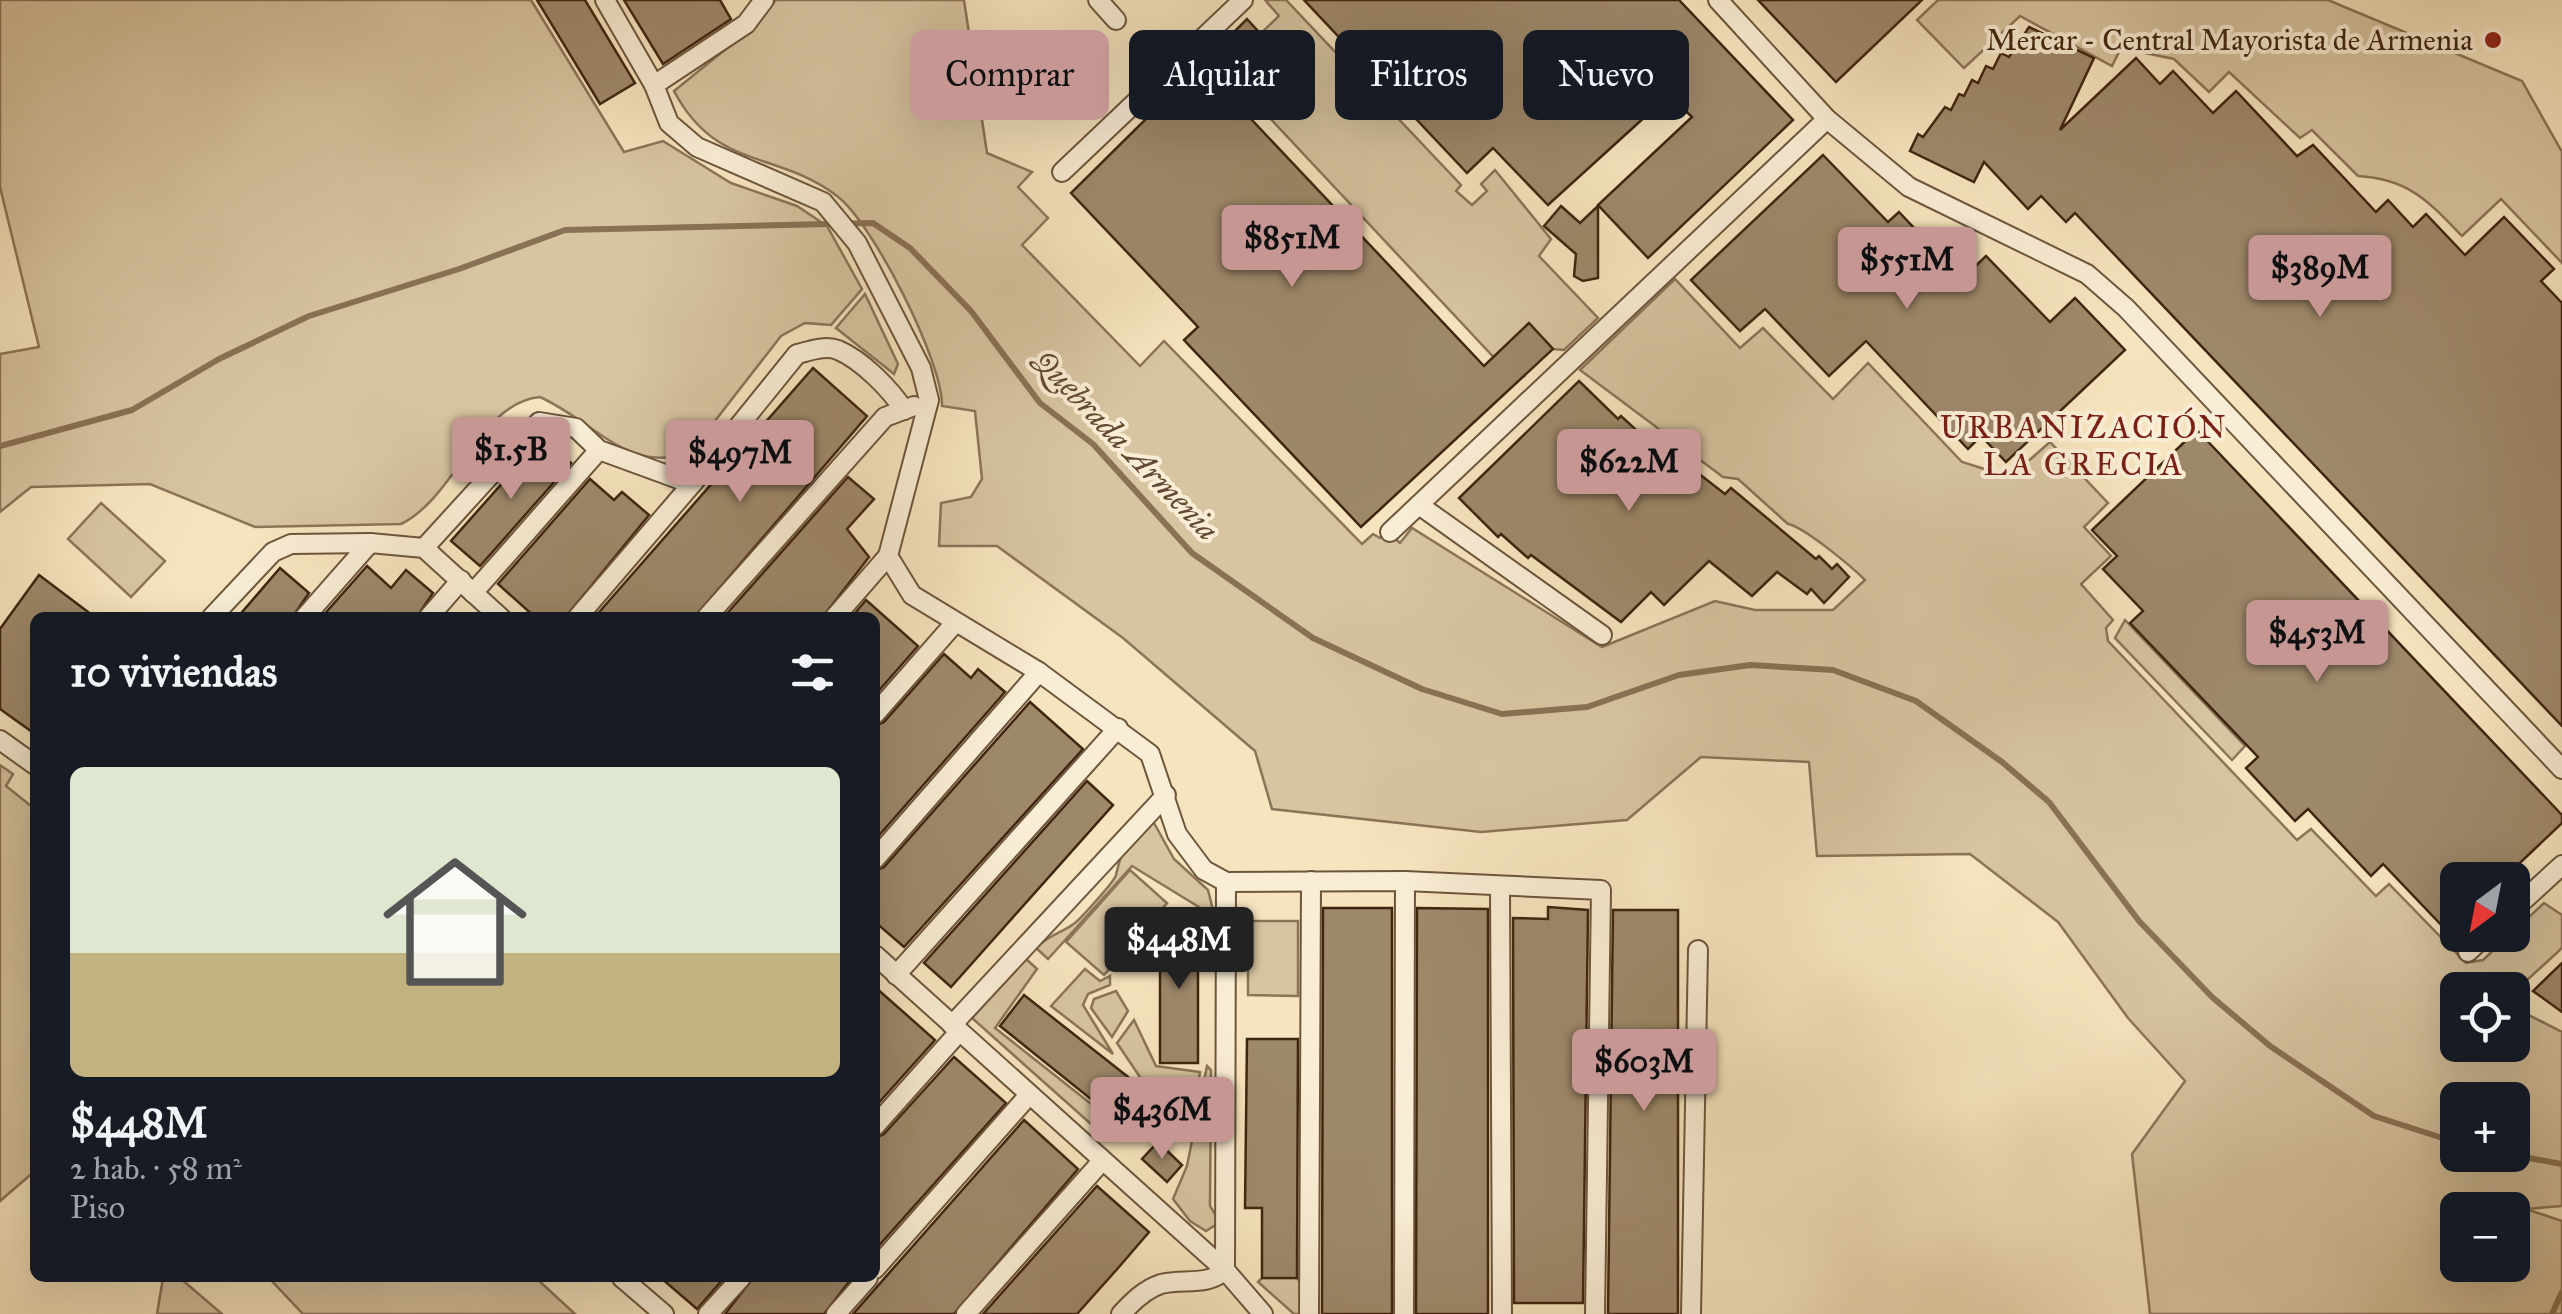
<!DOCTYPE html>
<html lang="es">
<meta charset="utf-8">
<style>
:root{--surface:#171b24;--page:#20242c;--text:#f1f3f6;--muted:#9ea1a6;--line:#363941;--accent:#c59692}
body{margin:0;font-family:"IM FELL Great Primer",serif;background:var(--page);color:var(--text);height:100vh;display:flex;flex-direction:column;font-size:38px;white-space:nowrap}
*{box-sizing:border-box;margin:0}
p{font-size:32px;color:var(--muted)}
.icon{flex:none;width:55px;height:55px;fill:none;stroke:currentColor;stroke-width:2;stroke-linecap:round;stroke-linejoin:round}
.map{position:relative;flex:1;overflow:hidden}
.side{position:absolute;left:30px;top:612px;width:850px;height:670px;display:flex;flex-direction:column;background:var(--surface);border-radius:15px;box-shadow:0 10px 40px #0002}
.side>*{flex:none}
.banner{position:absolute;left:910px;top:30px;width:950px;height:90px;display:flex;gap:20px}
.needle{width:65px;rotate:212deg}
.fabs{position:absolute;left:2440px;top:862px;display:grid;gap:20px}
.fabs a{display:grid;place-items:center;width:90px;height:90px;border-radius:15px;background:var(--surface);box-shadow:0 10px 40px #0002;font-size:50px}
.price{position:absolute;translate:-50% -85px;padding:0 22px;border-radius:10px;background:var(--accent);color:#111;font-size:32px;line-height:65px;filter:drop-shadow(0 2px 5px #0008)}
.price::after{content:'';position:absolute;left:50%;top:60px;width:30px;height:22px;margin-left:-15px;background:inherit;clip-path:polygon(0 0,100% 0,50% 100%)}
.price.active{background:#222;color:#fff}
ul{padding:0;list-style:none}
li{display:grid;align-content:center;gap:20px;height:530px;padding:0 40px}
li+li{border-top:2px solid var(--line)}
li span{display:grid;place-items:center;height:310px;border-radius:15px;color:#555}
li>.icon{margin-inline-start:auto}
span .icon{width:180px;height:180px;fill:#fffc;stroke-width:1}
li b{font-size:42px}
h2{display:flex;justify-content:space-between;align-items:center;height:120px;padding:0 40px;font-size:42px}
.chip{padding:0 35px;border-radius:15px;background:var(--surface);box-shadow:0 10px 40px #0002;font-size:35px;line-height:90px}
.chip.active{background:var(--accent);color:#111}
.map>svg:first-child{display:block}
.green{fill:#d7c4a0;stroke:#8b7458;stroke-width:2.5;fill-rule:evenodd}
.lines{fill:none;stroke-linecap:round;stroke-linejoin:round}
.stream{stroke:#887154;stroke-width:6}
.building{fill:#9e886a;stroke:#3f250f;stroke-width:2.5}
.street-casing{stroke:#6d553b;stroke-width:22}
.street{stroke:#f9edd5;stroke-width:18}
.poi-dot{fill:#8f2418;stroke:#f9edd5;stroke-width:4}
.labels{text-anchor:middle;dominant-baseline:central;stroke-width:8;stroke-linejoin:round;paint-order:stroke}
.poi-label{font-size:30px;fill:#3f250f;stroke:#f9edd5;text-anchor:end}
.neighbourhood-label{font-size:32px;letter-spacing:2.5px;fill:#7a1f14;stroke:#f9edd5}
.water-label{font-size:32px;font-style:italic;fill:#634b32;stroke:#f9edd5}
</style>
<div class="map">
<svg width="2562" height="1314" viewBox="0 0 2562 1314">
<rect width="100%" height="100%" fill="#f6e4be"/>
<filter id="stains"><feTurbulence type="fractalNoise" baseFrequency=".002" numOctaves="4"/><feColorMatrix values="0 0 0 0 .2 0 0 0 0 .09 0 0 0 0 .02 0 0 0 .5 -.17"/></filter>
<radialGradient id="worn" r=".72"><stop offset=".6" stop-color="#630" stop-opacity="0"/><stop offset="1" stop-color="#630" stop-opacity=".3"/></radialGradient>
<g class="green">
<path d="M0,0H531L624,152L663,141L731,183L797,206L827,226L862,289L831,325L805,323L781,336L690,453C628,474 595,422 540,397C480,402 455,498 401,524L255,527L150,484L31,487L0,512V354L39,347L0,187Z"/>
<path d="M776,0H964L987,153L1032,172L1018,187L1048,218L1022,245L1140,366L1164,341L1362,544L1373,534L1380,538L1392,536L1400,543L1412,528L1602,647L1715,601L1755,610H1833L1865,580C1851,566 1804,527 1788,524L1738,479L1723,477L1580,370L1675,279L1740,348L1763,328L1833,399L1868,363L1962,462L2010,477L2050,442L2108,503L2084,527L2111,556L2081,584L2113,620L2106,628L2108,641L2297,840L2311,829L2376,896L2389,884L2466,963L2483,960L2544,903L2562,915V948L2513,993L2458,990V1045H2512L2513,1007L2562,1032V1206L2526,1209L2562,1221V1314H2150L2132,1154L2185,1081L2128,1018L2058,922L1970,854L1817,856L1809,762L1701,757L1627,820L1481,832L1272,809L1255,751L1123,638L997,546H939L941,503L971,497L982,479L975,411L942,406C943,362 873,223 837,196C777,150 716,171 674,91L748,31ZM2458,1100H2512V1155H2458ZM2458,1210H2512V1265H2458Z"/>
<polygon points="1265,0 1286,0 1461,185 1456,191 1472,205 1487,191 1481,184 1495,170 1551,239 1539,256 1598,318 1564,350 1553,349 1528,324 1500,351 1524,376 1515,380 1223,68 1287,64 1260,34 1279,16"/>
<path d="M1938,0H2328L2522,81L2562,152V263L2501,199L2462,236C2428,201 2409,179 2358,176L2312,130L2300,138L2229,72L2209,92L2174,59L2121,48L2112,66L2020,16L1964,68L1917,20Z"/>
<polygon points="865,294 898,364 894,374 836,328"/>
<polygon points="101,503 165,561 131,597 68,539"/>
<polygon points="2125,620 2245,746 2232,760 2115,638"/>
<polygon points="0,765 13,774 6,786 35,809 35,1171 0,1201"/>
<path d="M1154,823L1174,859L1208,890L1216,922L1207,933V912L1132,866L1048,959L1036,948C1048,935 1062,933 1075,923C1081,918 1115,881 1116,875C1121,853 1127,829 1154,823Z"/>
<polygon points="1130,870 1167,903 1104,975 1066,942"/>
<polygon points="1248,921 1298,921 1298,996 1248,995"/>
<polygon points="1025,958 1037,969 995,1028 1114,1122 1120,1116 1127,1121 1110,1141 972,1018"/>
<polygon points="1085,969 1100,981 1110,976 1110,985 1088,994 1083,1005 1113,1054 1051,1006"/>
<polygon points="1116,991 1128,1011 1112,1037 1091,1008 1094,999"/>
<polygon points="1134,1020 1156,1066 1200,1072 1193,1114 1144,1083 1117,1043"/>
<polygon points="1207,1066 1211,1070 1210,1206 1220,1222 1206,1231 1190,1221 1173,1199 1187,1166"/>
<polygon points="163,1278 180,1278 222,1314 157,1314"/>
<polygon points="269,1278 536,1278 575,1314 303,1314"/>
<polygon points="1262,1278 1297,1278 1302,1284 1301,1314 1294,1314 1258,1282"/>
</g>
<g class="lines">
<g class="stream">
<polyline points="0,446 132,410 219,359 309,316 459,269 565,230 873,223 910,248 971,311 1040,403 1093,444 1192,553 1313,638 1422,689 1502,714 1587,707 1679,675 1750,665 1833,670 1916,701 2002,762 2049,802 2139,921 2212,997 2270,1046 2374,1116 2458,1143"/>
<polyline points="2512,1155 2562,1164"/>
<polyline points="2552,1314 2562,1292"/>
</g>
</g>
<g class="building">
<polygon points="537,0 585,0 635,83 600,104"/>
<polygon points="624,0 720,0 731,19 663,64"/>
<polygon points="1304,0 1679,0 1793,120 1648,258 1598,205 1692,117 1669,95 1548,205 1493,148 1467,173"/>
<polygon points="1758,0 1922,0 1836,82"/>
<polygon points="1247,19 1288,64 1241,107 1252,120 1484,366 1529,323 1553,349 1361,527 1184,340 1198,327 1071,193"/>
<polygon points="2029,27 2094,58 2060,130 2136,58 2160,84 2173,71 2213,113 2236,91 2297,156 2313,145 2376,212 2388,200 2413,227 2426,214 2465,255 2504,217 2554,269 2541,281 2562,303 2562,726 2075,213 2066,222 2041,196 2028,209 1984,162 1974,182 1910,151 1918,134 1923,137 1945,107 1951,110 1959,94 1964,96 1972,80 1978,83 1986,66 1993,69 2001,53 2009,57"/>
<polygon points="1823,155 1888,222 1899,212 1962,279 1986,256 2050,322 2075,298 2125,350 2006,462 1981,436 1968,449 1866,341 1829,376 1765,309 1740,331 1691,280"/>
<polygon points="1561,206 1580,223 1598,206 1598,278 1583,281 1574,276 1576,254 1544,226"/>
<polygon points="813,368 867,416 694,618 594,618"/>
<polygon points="1579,381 1618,419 1621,416 1648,441 1651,438 1667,449 1725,494 1731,488 1816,559 1819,556 1832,569 1837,564 1849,577 1824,603 1811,589 1807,594 1777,572 1752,596 1709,561 1664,605 1651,592 1621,622 1531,555 1528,558 1501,534 1498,537 1459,498"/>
<polygon points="2197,430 2562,815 2562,823 2502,880 2458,880 2458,921 2447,931 2383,864 2371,876 2308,809 2295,821 2246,768 2258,757 2130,623 2143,611 2103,569 2117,556 2092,530"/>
<polygon points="543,437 571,463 480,566 451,541"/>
<polygon points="848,477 874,499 847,529 869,557 822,618 723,618"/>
<polygon points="590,479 614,500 622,492 649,515 565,618 536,618 498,584"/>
<polygon points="367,566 391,588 406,570 433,593 416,618 321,618"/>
<polygon points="280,568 309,593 292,618 237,618"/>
<polygon points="39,575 96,618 35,618 35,734 0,709 0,629"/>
<polygon points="866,600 918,646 875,695 875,618 851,618"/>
<polygon points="944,654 971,678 978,669 1005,692 875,840 875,726 884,722"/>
<polygon points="1030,702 1083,749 904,947 875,922 875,871 884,867"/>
<polygon points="1087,781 1113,805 951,987 924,963"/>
<polygon points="1548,907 1588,910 1583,1303 1514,1303 1513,918 1548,919"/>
<polygon points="1323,908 1392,908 1392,1314 1322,1314"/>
<polygon points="1417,908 1488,909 1488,1314 1416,1314"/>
<polygon points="1613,910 1678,910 1678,1314 1608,1314"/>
<rect x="1160" y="920" width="38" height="143"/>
<polygon points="2562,963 2562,1012 2533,991"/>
<polygon points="875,987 935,1040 875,1107"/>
<polygon points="1024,995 1137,1084 1112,1116 1000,1026"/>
<polygon points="1247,1039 1298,1039 1297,1278 1262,1278 1262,1208 1245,1208"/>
<polygon points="954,1057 1006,1103 875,1250 875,1138 884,1134"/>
<polygon points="1024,1120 1078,1169 954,1314 853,1314"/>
<polygon points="1158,1142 1182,1165 1167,1182 1142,1159"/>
<polygon points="1097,1186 1149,1232 1119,1267 1077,1314 983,1314"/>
<polygon points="661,1278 724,1278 697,1309"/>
<polygon points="753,1278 852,1278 824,1314 725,1314"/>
</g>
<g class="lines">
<g class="street-casing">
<g id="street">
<polyline points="605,0 654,85 669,123 697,147 823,202 857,243 921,368 929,400 888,556 912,595 1039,672 1150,754 1177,834 1204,870 1226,882 1405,881 1601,890 1595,1314"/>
<polyline points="1098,0 1116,20"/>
<polyline points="1718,0 1827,119 1909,187 2087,274 2126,308 2562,769"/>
<polyline points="654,85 746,24 764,0"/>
<polyline points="1062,172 1243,0"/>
<polyline points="1419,505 1602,635"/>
<polyline points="1390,532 1827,119"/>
<path d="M424,548L539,422L576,428L599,450L692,484L797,354C810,351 825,345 838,350C862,360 890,389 904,410"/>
<polyline points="473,593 599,450"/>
<polyline points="211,618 273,552 291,544 370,543 424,548 501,618"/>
<polyline points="304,618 370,543"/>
<polyline points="428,618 461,580"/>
<polyline points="577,618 692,484"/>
<polyline points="706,618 885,417 914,406"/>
<polyline points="834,618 888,556"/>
<polyline points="875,714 954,624"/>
<polyline points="0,740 35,765"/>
<polyline points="875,859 1039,672"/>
<polyline points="1500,888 1502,1314"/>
<polyline points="2512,911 2562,865"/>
<polyline points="2468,952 2486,935"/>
<polyline points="875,955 1225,1270 1263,1314"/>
<polyline points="896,975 1118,728"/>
<polyline points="952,1025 1166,795"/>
<polyline points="875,1126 959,1032"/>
<polyline points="875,1269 1029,1095"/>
<polyline points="1225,1270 1226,882"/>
<polyline points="622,1278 664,1314"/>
<polyline points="708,1314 741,1278"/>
<polyline points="836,1314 868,1278"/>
<polyline points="966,1314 1102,1161"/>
<path d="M1121,1314C1132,1302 1145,1289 1161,1284C1183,1278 1207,1287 1225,1270"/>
<polyline points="1309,1314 1311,881"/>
<polyline points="1404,1314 1405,881"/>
<polyline points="1691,1314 1698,950"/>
</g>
</g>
<use href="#street" class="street"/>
</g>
<circle class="poi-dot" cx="2493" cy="40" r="10"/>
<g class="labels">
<g class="poi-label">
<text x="2473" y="40">Mercar - Central Mayorista de Armenia</text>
</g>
<g class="neighbourhood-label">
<text x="2084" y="427">URBANIZACIÓN<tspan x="2084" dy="37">LA GRECIA</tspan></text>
</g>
<g class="water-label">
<text transform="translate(1126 445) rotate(46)">Quebrada Armenia</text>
</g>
</g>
<rect width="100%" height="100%" filter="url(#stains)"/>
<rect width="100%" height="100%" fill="url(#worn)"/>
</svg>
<div class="fabs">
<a><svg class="needle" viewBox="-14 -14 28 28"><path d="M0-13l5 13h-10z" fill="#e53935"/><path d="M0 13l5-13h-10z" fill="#9ea1a6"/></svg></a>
<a><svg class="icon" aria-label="locate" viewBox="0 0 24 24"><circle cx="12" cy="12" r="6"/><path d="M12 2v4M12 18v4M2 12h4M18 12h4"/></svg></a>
<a>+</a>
<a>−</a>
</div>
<b class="price" style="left:1292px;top:290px">$851M</b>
<b class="price" style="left:1907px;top:312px">$551M</b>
<b class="price" style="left:2320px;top:320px">$389M</b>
<b class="price" style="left:511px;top:502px">$1.5B</b>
<b class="price" style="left:740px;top:505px">$497M</b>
<b class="price" style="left:1629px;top:514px">$622M</b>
<b class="price" style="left:2317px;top:685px">$453M</b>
<b class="price active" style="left:1179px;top:992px">$448M</b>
<b class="price" style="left:1644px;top:1114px">$603M</b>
<b class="price" style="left:1162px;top:1162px">$436M</b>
<div class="banner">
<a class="chip active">Comprar</a>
<a class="chip">Alquilar</a>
<a class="chip">Filtros</a>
<a class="chip">Nuevo</a>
</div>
<section class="side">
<h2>10 viviendas<svg class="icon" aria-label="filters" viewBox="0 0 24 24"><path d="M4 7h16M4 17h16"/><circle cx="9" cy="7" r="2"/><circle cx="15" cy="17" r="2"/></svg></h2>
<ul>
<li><span style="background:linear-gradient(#dfe7d0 60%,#c2b280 0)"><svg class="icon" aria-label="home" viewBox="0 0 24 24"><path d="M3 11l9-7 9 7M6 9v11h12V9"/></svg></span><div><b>$448M</b><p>2 hab. · 58 m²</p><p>Piso</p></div></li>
</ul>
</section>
</div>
